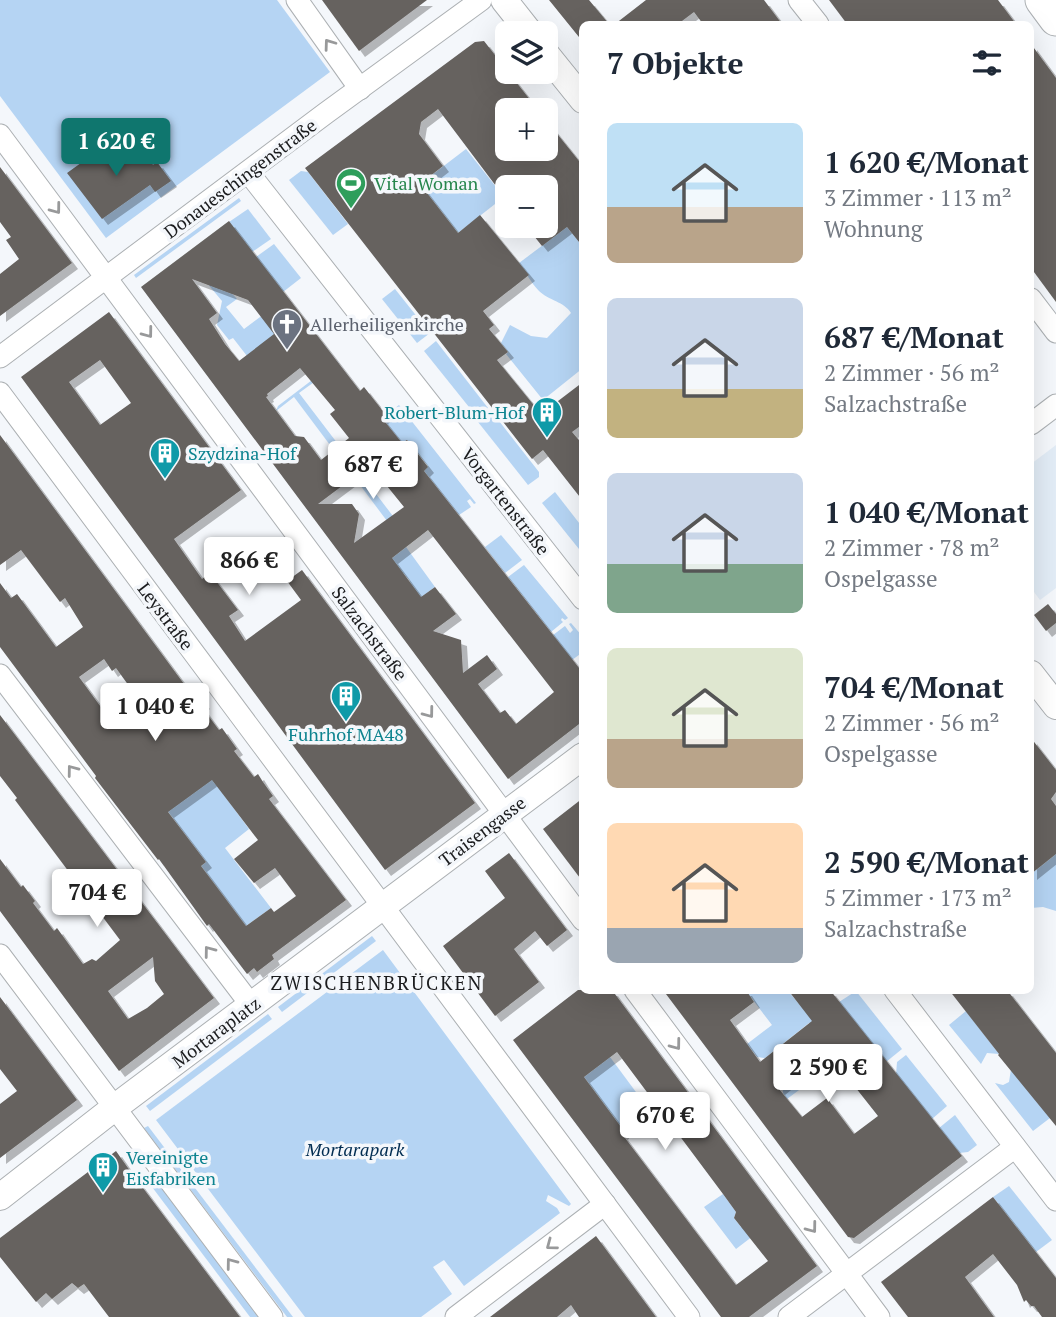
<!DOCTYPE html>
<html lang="de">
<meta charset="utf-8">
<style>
:root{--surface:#fff;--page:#f2f2f3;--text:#1f2937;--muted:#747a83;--accent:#0f766e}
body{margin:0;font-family:"PT Serif",serif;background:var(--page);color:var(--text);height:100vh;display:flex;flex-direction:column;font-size:26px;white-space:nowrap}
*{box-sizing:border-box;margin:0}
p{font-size:23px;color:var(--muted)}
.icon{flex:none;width:38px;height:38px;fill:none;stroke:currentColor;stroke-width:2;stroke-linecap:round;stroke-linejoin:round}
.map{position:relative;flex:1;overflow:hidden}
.drawer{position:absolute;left:579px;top:21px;width:455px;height:973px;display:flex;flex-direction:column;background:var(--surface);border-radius:10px;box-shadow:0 7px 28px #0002}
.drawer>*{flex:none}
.controls{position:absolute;left:495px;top:21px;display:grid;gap:14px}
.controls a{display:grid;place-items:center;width:63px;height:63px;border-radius:10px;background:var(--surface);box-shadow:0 7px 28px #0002;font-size:35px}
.price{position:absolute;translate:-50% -60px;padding:0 16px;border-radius:7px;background:#fff;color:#222;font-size:23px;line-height:46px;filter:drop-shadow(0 2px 4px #0008)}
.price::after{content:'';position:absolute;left:50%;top:42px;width:21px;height:16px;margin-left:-10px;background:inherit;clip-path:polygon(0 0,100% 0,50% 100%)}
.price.current{background:var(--accent);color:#fff}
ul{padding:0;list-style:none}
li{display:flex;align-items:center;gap:21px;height:175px;padding:0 28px}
li span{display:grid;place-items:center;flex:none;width:196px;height:140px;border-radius:10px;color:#555}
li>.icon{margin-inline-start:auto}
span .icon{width:84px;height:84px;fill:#fffc;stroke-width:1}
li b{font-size:30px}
h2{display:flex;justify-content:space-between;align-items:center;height:84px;padding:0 28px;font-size:30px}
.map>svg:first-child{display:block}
.built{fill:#e2ecf6}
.green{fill:#b5d4f3}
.building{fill:#66625f;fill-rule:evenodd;filter:url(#shadow)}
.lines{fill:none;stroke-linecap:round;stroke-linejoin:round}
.minor-casing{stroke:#acb0b3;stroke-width:23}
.tertiary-casing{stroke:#acb0b3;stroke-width:28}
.primary-casing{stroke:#acb0b3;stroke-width:35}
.minor{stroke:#fff;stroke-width:21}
.tertiary{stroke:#fff;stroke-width:26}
.primary{stroke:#fff;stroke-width:33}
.oneway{stroke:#98999a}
.labels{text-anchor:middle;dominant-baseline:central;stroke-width:7;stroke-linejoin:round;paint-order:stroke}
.street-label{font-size:18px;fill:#1b1c1e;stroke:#f4f7fb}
.leisure-label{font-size:18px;fill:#27864d;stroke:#f4f7fb;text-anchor:start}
.worship-label{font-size:18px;fill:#5b616d;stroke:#f4f7fb;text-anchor:start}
.culture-label{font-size:18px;fill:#0d838f;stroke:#f4f7fb;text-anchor:start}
.park-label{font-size:18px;font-style:italic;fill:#002c51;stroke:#f4f7fb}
.neighbourhood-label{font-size:19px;letter-spacing:2px;fill:#1b1c1e;stroke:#f4f7fb}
</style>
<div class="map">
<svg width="1056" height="1317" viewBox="0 0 1056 1317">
<defs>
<filter id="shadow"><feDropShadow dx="6" dy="6" stdDeviation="0" flood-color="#0004"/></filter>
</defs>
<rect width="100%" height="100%" fill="#f4f7fb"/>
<polygon class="built" points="1056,445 1056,588 1040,600 1031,588 1031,464"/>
<g class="green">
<polygon points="0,0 277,0 330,72 106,238 0,96"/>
<polygon points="466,149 504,197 458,233 420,184"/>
<polygon points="301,171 308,172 348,224 333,235 289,180"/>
<polygon points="239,198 241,201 136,278 134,275"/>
<polygon points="248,209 271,239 252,252 229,222"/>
<path d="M567,227L583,247V368L543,400L506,354L508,352L501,343L510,325L531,336L547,338L571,313C565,302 548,300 539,291C531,283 526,272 519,263Z"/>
<polygon points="274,244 301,278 283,292 256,257"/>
<polygon points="206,282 228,289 237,299 226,307 244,329 287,297 300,314 247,356 233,338 229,340 217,325 222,301"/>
<polygon points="395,289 430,333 417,343 382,299"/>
<polygon points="436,341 488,408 477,417 424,351"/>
<polygon points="337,361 339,364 299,393 402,528 396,533 294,397 276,411 278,406"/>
<polygon points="399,405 476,503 474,504 470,499 467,501 471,507 459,515 424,471 428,466 407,440 402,443 382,418"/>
<polygon points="489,412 492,412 539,472 539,477 528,485 478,422"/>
<polygon points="555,492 583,528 583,554 542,503"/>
<polygon points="501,535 522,560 505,573 485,547"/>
<polygon points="406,547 435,587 416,601 409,588 410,581 403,573 397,573 387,562"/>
<polygon points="524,565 568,618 565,620 562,618 561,620 563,622 551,632 508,577"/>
<polygon points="571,623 583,637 583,652 572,660 553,635 565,626 570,633 573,630 569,624"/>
<path d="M210,776L249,829L225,848L271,908L246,926L201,866L206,862L166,809C184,801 197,792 210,776Z"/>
<polygon points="1056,854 1056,911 1043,907 1031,908 1031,874"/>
<polygon points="372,936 376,941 282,1012 278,1007"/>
<polygon points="383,950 571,1204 569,1206 548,1195 546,1201 557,1208 560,1213 464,1286 444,1260 433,1267 452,1294 421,1317 305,1317 156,1120"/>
<polygon points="746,991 788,991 825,1034 809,1023 765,1058 757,1057 747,1044 772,1025"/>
<polygon points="856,991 902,1049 886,1062 839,1002"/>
<polygon points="966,1011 999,1054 987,1053 981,1064 949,1025"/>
<polygon points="268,1014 272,1019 150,1111 146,1106"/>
<polygon points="829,1043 842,1058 787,1099 783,1093 783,1086 824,1052"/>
<polygon points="906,1055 947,1106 932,1119 896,1075 897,1062"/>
<polygon points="610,1057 650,1111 624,1131 584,1077"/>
<polygon points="1011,1069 1050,1118 1033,1131 995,1083 1003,1085 1009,1082"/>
<polygon points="955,1115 977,1145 968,1152 959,1153 939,1128"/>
<polygon points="148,1126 293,1317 287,1317 144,1128"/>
<polygon points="151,1174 259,1317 250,1317 146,1179"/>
<polygon points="1009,1186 1052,1240 1036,1252 993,1197"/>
<polygon points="723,1194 736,1212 734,1218 741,1227 746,1227 753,1236 736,1249 704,1207"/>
</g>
<g class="building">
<polygon points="322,0 427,0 359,51"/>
<polygon points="549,0 589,0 609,24 583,24 583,42"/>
<polygon points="646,0 764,0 782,24 703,24 694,12 678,24 615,24"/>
<polygon points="829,0 998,0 1016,24 847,24"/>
<polygon points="484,41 538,110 508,110 508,149 546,149 546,120 583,166 583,247 567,227 542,246 526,226 546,226 546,187 508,187 508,202 438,109 421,122 419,134 443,166 420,184 458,233 480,215 529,275 483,311 494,325 489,329 508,352 497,360 541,414 583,382 583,424 572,432 583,445 583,501 543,450 532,459 305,168 475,42"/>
<polygon points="1031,44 1056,78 1056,302 1031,268"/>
<polygon points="129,142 139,156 144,152 153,165 157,162 171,181 155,192 150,185 102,219 67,173 106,145 111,154"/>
<polygon points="0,167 72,263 0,316 0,274 19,259 6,240 11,237 0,222"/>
<path d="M229,221L360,391L364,387L386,415L382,418L402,443L407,440L428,467L424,471L583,673V721L508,779L141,287ZM192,279L248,300L274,334L239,361L225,344L209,319L217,313ZM300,368L335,410L330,414L349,438L321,460L304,437L295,436L266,397L268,396L267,394ZM370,465L404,507L354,543L359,514L352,504H318ZM428,530L554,692L516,724L505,710L500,713L478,684L497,669L487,655L463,673L461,640L433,631L456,614L435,587L421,597L392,558Z"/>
<path d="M109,312L241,490L174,539L202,579L210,573L238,610L229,616L245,641L301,600L287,581L302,570L475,803L385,870L21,377ZM100,360L131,403L100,425L69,382Z"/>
<path d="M0,435L187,688L190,685L196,693L204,703L201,706L219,730L222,728L237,749L234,751L254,777L258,774L263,782L273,796L269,799L346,900L272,955L274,959L257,972L254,968L247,974L209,924L207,926L159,859L158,860L95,778L96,776L0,647V583L11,598L17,594L56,647L83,627L65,598L60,602L21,550L0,565ZM104,659L112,671L116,668L142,704L114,725L79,677ZM212,780L258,840L234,859L254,883L275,868L296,896L274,912L271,908L246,926L201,866L206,862L168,812Z"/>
<polygon points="1048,604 1056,614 1056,623 1046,631 1034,615"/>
<path d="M0,715L214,998L119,1071L0,911V859L21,887L23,885L35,901L33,903L54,931L57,928L83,964L92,959L96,961L120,940L15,800L17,798L0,776ZM153,957L155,981L164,994L147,1008L128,1019L108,991Z"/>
<polygon points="1031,738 1056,770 1056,792 1051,799 1056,806 1056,854 1031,874"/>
<polygon points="583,798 583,882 543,829"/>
<polygon points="509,853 567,930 547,946 535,931 514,949 539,982 495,1016 443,946 505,898 485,871"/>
<path d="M578,990H612L817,1266L749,1317H721L513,1040ZM617,1052L723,1194L736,1212L734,1218L768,1261L736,1285L622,1134L624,1131L584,1077Z"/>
<path d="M663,990H746L754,1002L730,1020L760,1062L812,1021L788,990H830L962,1156L854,1238L848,1237ZM832,1046L854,1073L848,1078L878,1116L854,1134L827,1098L802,1117L779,1089Z"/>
<polygon points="949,990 1007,990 1056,1053 1056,1126 998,1055 999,1054"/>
<polygon points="0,997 77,1100 0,1158 0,1104 17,1091 0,1069"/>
<polygon points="116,1151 128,1168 240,1317 109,1317 84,1284 78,1288 72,1283 52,1299 46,1293 36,1302 0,1257 0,1238"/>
<polygon points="993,1197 1056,1278 1056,1317 1042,1317 1034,1306 1031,1306 1026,1300 1024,1302 1017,1285 993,1254 965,1277 994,1317 908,1317 881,1282"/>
<polygon points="596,1236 656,1317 579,1317 571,1305 557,1317 490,1317"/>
</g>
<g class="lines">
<g class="minor-casing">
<g id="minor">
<polyline points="297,0 360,89"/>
<polyline points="799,0 818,24"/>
<polyline points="0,135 583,920"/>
<polyline points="248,172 583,599"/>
<polyline points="1031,299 1056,332"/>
<polyline points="0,357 326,113 481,0"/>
<polyline points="0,393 689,1317"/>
<polyline points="1031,424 1056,405"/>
<polyline points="0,675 251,1005"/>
<polyline points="0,955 272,1317"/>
<polyline points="635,990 879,1317"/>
<polyline points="895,990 1056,1200"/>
<polyline points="456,1317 605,1204"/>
<polyline points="789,1317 1015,1147"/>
</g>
</g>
<g class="tertiary-casing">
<g id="tertiary">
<polyline points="504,0 530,33"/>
<polyline points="546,54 583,100"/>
<polyline points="1031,674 1056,706"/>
<polyline points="0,1197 114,1108 583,756"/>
</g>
</g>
<g class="primary-casing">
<polyline id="primary" points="1042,0 1056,19"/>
</g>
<use href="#minor" class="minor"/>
<use href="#tertiary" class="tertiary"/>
<use href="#primary" class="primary"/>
</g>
<defs><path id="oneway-chevron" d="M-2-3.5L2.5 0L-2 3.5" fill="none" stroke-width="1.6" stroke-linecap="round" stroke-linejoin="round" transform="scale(1.75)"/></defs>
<g class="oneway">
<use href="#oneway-chevron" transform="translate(329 44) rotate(-126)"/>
<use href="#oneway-chevron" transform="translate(56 209) rotate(53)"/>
<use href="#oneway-chevron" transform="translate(148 333) rotate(53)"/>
<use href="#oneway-chevron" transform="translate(429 713) rotate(53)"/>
<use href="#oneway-chevron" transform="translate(72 770) rotate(-127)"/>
<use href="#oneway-chevron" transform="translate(209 951) rotate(-127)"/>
<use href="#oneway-chevron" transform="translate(676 1045) rotate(53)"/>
<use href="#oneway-chevron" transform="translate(812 1228) rotate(53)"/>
<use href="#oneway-chevron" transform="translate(551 1245) rotate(143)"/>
<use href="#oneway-chevron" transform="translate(231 1263) rotate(-127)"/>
</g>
<defs>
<g id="stadium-pin" transform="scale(1.575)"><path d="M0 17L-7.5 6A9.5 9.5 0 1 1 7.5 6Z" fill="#2e9e5b" stroke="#f4f7fb"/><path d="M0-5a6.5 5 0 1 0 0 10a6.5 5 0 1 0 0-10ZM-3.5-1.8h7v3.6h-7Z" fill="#fff"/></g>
<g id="church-pin" transform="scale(1.575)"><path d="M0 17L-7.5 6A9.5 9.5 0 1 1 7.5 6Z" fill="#6b7280" stroke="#f4f7fb"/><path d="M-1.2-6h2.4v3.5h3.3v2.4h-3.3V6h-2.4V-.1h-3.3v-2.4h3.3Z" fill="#fff"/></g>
<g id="building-pin" transform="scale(1.575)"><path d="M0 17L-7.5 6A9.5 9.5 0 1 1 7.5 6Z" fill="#0f9aa8" stroke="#f4f7fb"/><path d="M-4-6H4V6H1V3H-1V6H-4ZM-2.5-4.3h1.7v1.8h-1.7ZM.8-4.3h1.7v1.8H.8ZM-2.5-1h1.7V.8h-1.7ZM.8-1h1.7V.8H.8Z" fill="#fff"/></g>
</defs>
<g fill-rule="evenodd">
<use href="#stadium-pin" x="351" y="183"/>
<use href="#church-pin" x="287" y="324"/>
<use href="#building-pin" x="547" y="412"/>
<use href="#building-pin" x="165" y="453"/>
<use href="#building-pin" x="346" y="696"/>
<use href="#building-pin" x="103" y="1167"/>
</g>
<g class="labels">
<g class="street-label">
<text transform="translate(240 178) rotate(-37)">Donaueschingenstraße</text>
<text transform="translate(506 501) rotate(52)">Vorgartenstraße</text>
<text transform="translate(166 616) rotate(53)">Leystraße</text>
<text transform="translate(370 633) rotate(53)">Salzachstraße</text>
<text transform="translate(482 831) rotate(-37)">Traisengasse</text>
<text transform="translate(216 1032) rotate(-37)">Mortaraplatz</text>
</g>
<g class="leisure-label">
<text x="374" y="183">Vital Woman</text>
</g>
<g class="worship-label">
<text x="310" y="324">Allerheiligenkirche</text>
</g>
<g class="culture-label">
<text x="524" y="412" text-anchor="end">Robert-Blum-Hof</text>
<text x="188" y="453">Szydzina-Hof</text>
<text x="346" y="734" text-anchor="middle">Fuhrhof MA48</text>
<text x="126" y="1157">Vereinigte<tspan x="126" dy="21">Eisfabriken</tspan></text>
</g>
<g class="park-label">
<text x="355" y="1149">Mortarapark</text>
</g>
<g class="neighbourhood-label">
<text x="377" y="982">ZWISCHENBRÜCKEN</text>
</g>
</g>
</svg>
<div class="controls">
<a><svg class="icon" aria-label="layers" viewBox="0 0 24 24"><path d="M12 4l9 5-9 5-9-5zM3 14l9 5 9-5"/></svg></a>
<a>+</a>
<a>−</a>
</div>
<b class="price current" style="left:116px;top:178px">1 620 €</b>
<b class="price" style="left:373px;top:501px">687 €</b>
<b class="price" style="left:249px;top:597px">866 €</b>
<b class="price" style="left:155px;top:743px">1 040 €</b>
<b class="price" style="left:97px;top:929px">704 €</b>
<b class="price" style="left:828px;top:1104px">2 590 €</b>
<b class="price" style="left:665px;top:1152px">670 €</b>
<section class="drawer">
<h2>7 Objekte<svg class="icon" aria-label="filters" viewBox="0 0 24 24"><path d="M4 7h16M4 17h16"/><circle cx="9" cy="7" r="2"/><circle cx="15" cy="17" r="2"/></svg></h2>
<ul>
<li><span style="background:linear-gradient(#bfe0f5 60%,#b9a48a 0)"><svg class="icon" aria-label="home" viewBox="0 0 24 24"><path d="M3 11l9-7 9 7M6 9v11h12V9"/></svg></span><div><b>1 620 €/Monat</b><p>3 Zimmer · 113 m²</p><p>Wohnung</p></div></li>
<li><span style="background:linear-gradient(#c9d6e8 65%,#c2b280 0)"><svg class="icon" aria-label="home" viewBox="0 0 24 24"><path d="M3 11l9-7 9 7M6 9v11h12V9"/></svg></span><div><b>687 €/Monat</b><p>2 Zimmer · 56 m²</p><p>Salzachstraße</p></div></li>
<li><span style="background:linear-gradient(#c9d6e8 65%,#7fa58c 0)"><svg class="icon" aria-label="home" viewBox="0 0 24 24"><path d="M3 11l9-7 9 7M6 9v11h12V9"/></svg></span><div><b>1 040 €/Monat</b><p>2 Zimmer · 78 m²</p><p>Ospelgasse</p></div></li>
<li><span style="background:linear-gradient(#dfe7d0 65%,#b9a48a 0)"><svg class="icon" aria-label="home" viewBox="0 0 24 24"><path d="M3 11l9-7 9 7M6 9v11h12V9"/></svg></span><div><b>704 €/Monat</b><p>2 Zimmer · 56 m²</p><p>Ospelgasse</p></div></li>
<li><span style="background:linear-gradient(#ffd9b3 75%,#9aa5b1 0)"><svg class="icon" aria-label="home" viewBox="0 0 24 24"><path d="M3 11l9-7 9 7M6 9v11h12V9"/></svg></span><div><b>2 590 €/Monat</b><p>5 Zimmer · 173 m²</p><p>Salzachstraße</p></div></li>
</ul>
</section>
</div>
